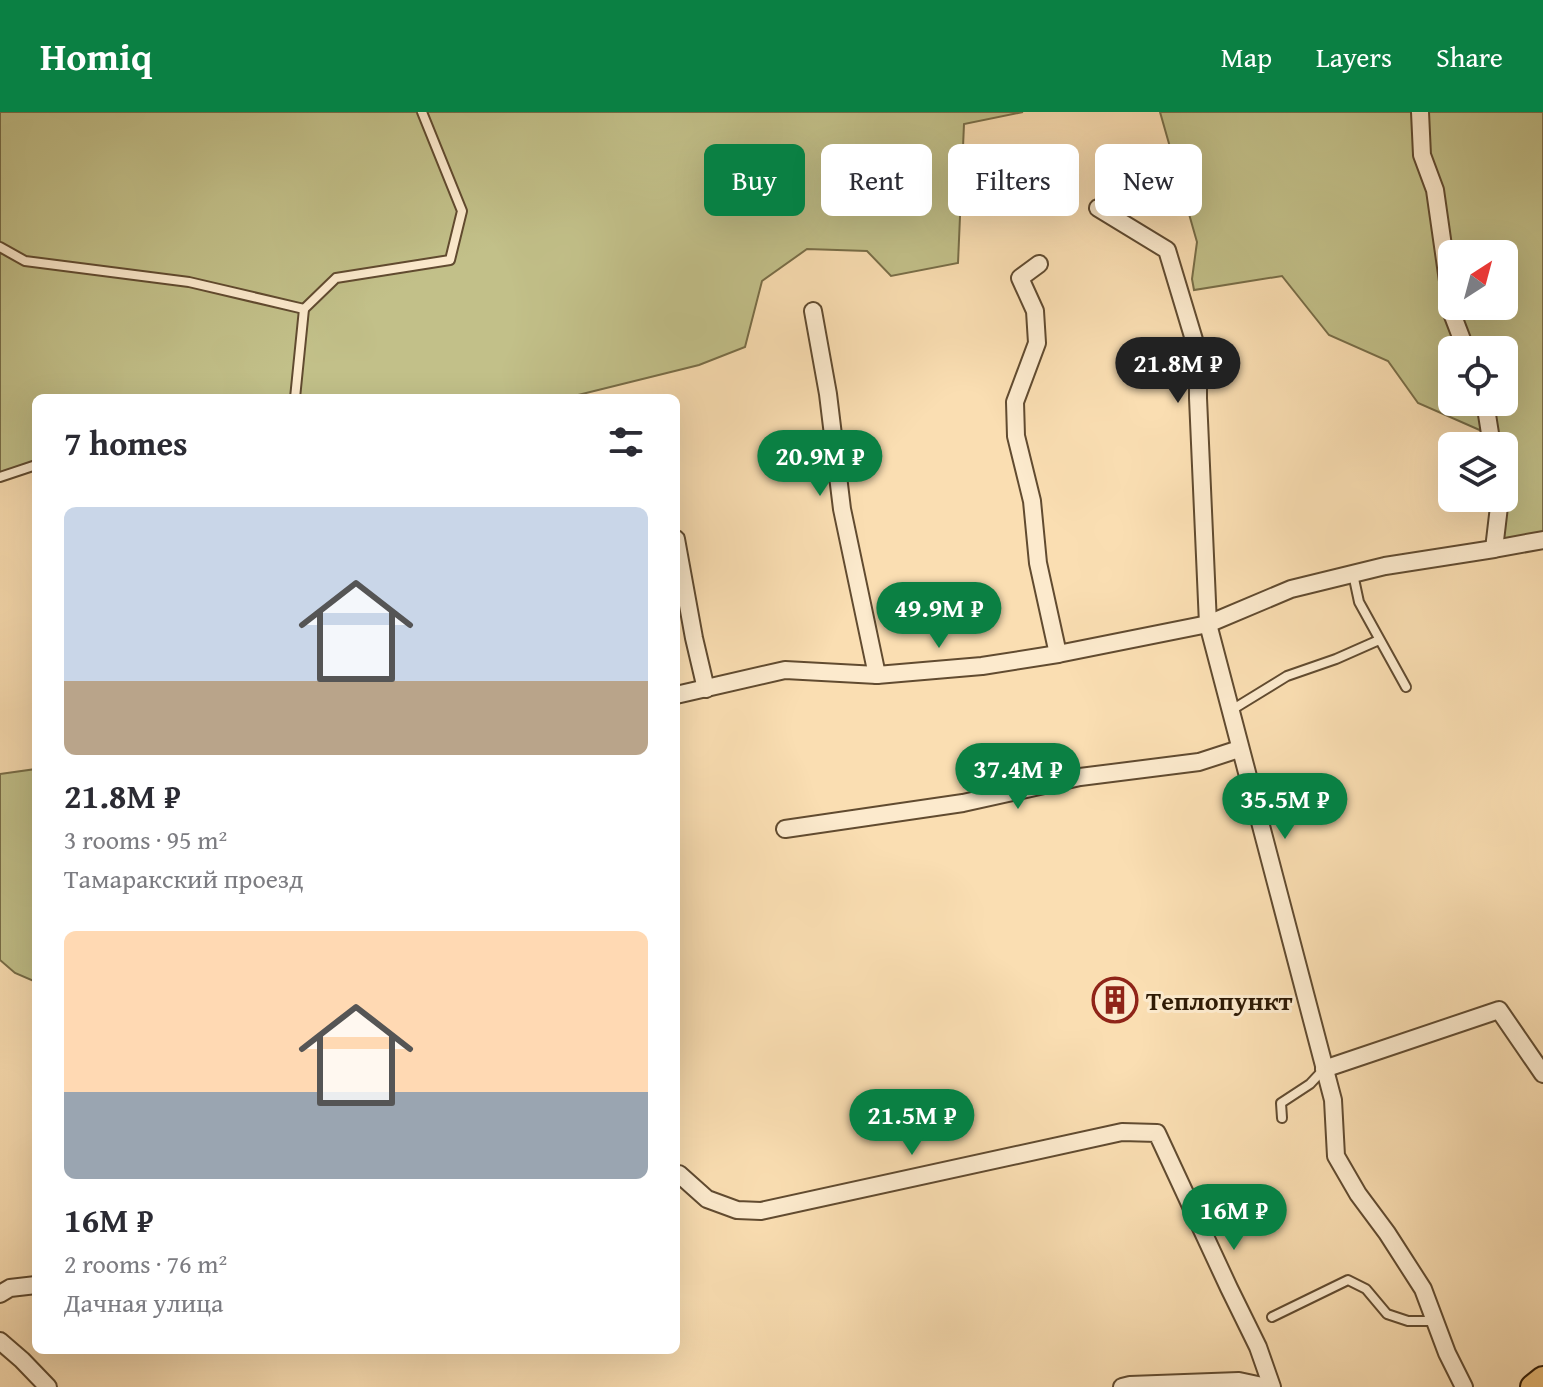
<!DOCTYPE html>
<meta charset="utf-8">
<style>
:root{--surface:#fff;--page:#f2f2f3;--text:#2b2b33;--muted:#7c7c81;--accent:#0b8043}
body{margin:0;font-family:"Gentium Book Plus",serif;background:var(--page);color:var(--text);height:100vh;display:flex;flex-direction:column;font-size:30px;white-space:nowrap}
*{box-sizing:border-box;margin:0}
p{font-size:26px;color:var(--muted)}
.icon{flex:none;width:44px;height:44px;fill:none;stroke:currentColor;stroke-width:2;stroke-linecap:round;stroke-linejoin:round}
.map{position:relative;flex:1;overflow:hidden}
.sheet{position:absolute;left:32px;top:282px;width:648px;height:960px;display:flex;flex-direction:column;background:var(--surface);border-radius:12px;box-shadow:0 8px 32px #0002}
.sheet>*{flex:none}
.guide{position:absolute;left:704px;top:32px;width:718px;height:72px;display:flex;gap:16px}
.needle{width:52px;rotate:36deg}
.controls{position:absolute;left:1438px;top:128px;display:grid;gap:16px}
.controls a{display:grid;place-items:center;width:80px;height:80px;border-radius:12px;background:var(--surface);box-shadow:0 8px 32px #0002;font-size:40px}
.price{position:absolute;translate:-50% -68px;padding:0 18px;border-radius:28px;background:var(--accent);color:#fff;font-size:26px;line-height:52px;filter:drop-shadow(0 2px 4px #0008)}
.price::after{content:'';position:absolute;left:50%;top:48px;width:24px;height:18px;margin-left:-12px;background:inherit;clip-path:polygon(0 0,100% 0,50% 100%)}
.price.on{background:#222;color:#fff}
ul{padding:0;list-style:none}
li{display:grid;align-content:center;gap:16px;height:424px;padding:0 32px}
li span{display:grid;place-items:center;height:248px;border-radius:12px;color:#555}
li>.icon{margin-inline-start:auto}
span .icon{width:144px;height:144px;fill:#fffc;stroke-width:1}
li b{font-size:34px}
h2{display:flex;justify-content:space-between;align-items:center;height:96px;padding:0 32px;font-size:34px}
.tag{padding:0 28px;border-radius:12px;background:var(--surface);box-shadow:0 8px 32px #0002;font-size:28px;line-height:72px}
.tag.on{background:var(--accent);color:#fff}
header{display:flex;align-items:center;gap:48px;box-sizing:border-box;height:112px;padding:0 40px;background:var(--accent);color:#fff}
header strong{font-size:38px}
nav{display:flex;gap:44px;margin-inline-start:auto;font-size:28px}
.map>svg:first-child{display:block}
.green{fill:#c2c089;stroke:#786d47;stroke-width:2;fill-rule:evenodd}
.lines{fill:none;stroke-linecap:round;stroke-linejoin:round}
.service-casing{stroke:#614b30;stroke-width:12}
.minor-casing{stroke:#614b30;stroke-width:20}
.primary-casing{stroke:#2e1a05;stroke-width:28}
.service{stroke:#fceacd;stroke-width:8}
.minor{stroke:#fceacd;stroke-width:16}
.primary{stroke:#edbf79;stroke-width:24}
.labels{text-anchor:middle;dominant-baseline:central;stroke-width:6;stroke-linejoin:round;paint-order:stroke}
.poi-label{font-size:26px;font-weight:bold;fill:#2e1a05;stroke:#fceacd;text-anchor:start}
</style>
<header>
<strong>Homiq</strong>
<nav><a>Map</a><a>Layers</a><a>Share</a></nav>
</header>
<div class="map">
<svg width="1543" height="1275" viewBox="0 0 1543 1275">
<rect width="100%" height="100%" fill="#fadeb2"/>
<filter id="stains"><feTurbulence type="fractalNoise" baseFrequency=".0025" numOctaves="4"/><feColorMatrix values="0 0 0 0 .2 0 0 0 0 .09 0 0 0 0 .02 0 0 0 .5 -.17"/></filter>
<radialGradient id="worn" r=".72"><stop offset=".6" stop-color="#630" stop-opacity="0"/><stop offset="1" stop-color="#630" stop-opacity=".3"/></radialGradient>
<g class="green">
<polygon points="0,0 1023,0 964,12 958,151 891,164 867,139 807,137 762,169 745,235 699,253 566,286 36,286 36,353 0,365"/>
<path d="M1160,0H1543V428L1494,437L1504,386V334H1492L1491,323L1418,291L1388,249L1329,223L1282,164L1194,178L1192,167L1197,130ZM1452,142H1504V194H1452ZM1452,238H1504V290H1452Z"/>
<polygon points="36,657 36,870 15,861 0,848 0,662"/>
</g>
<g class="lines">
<g class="service-casing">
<g id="service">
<polyline points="0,135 25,149 189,170 304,197"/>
<polyline points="295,286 304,197 336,166 450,148 462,99 422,0"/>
<polyline points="0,365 36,353"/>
<polyline points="1353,462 1359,490 1406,575"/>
<polyline points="1230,599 1287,564 1336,547 1379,528"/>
<polyline points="1282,1006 1281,991 1310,972 1324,957"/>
<polyline points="1272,1205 1348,1168 1366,1177 1387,1202 1408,1209 1435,1209"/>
</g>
</g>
<g class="minor-casing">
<g id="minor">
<polyline points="1420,0 1422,43 1435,78 1453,204 1466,238"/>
<polyline points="1098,96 1167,138 1198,241 1198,286 1208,512 1333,988 1336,1044 1358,1082 1387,1121 1423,1177 1447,1241 1464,1275"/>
<polyline points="1039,152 1020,166 1035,199 1037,231 1015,290 1016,324 1032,389 1038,451 1058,542"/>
<polyline points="813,199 828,282 842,397 877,563"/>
<polyline points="1485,290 1492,334"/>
<polyline points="676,427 694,526 706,577"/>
<polyline points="1494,437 1500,386"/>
<polyline points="676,583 785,558 877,563 982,554 1058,542 1208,512 1291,477 1385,454 1494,437 1543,428"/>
<polyline points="785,717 963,691 1080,665 1199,650 1239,637"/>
<polyline points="1324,957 1499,898 1543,962"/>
<polyline points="676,1062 679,1062 707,1087 737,1098 761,1099 1122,1020 1157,1021 1229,1176 1258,1235 1272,1275"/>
<polyline points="0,1182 10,1176 36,1173"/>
<polyline points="0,1229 22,1248 48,1275"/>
<polyline points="1122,1275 1130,1273 1239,1269 1267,1275"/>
</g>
</g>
<g class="primary-casing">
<polyline id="primary" points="1533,1275 1543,1267"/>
</g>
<use href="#service" class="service"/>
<use href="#minor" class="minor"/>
<use href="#primary" class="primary"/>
</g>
<defs>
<g id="building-ring" transform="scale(2.3)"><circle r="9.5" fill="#fceacd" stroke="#8f2418" stroke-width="1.5"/><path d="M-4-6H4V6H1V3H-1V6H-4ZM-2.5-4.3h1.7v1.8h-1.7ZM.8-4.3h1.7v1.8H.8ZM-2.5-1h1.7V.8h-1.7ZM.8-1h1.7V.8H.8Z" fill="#8f2418"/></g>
</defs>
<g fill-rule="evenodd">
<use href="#building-ring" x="1115" y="888"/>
</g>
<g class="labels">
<g class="poi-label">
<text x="1146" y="888">Теплопункт</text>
</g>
</g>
<rect width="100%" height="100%" filter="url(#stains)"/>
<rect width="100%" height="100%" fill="url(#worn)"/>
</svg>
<div class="controls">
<a><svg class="needle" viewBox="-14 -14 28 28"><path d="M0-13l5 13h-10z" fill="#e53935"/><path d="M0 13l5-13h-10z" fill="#7c7c81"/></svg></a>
<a><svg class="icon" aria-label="locate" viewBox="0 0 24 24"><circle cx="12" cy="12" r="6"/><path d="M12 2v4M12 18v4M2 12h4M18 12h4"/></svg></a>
<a><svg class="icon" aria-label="layers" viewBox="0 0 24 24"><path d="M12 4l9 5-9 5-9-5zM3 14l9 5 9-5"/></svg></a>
</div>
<b class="price on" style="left:1178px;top:293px">21.8M ₽</b>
<b class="price" style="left:820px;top:386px">20.9M ₽</b>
<b class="price" style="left:939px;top:538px">49.9M ₽</b>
<b class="price" style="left:1018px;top:699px">37.4M ₽</b>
<b class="price" style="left:1285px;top:729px">35.5M ₽</b>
<b class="price" style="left:912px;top:1045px">21.5M ₽</b>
<b class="price" style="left:1234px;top:1140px">16M ₽</b>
<div class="guide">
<a class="tag on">Buy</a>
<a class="tag">Rent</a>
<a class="tag">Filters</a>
<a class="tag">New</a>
</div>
<section class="sheet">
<h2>7 homes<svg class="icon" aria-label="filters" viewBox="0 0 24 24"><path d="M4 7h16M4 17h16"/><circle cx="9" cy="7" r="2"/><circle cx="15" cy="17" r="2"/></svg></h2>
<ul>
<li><span style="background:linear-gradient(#c9d6e8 70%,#b9a48a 0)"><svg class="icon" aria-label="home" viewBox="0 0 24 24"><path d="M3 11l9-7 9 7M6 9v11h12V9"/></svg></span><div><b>21.8M ₽</b><p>3 rooms · 95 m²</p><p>Тамаракский проезд</p></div></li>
<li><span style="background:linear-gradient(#ffd9b3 65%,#9aa5b1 0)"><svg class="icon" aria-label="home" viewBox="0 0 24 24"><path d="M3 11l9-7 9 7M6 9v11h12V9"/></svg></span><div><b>16M ₽</b><p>2 rooms · 76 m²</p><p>Дачная улица</p></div></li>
</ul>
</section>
</div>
